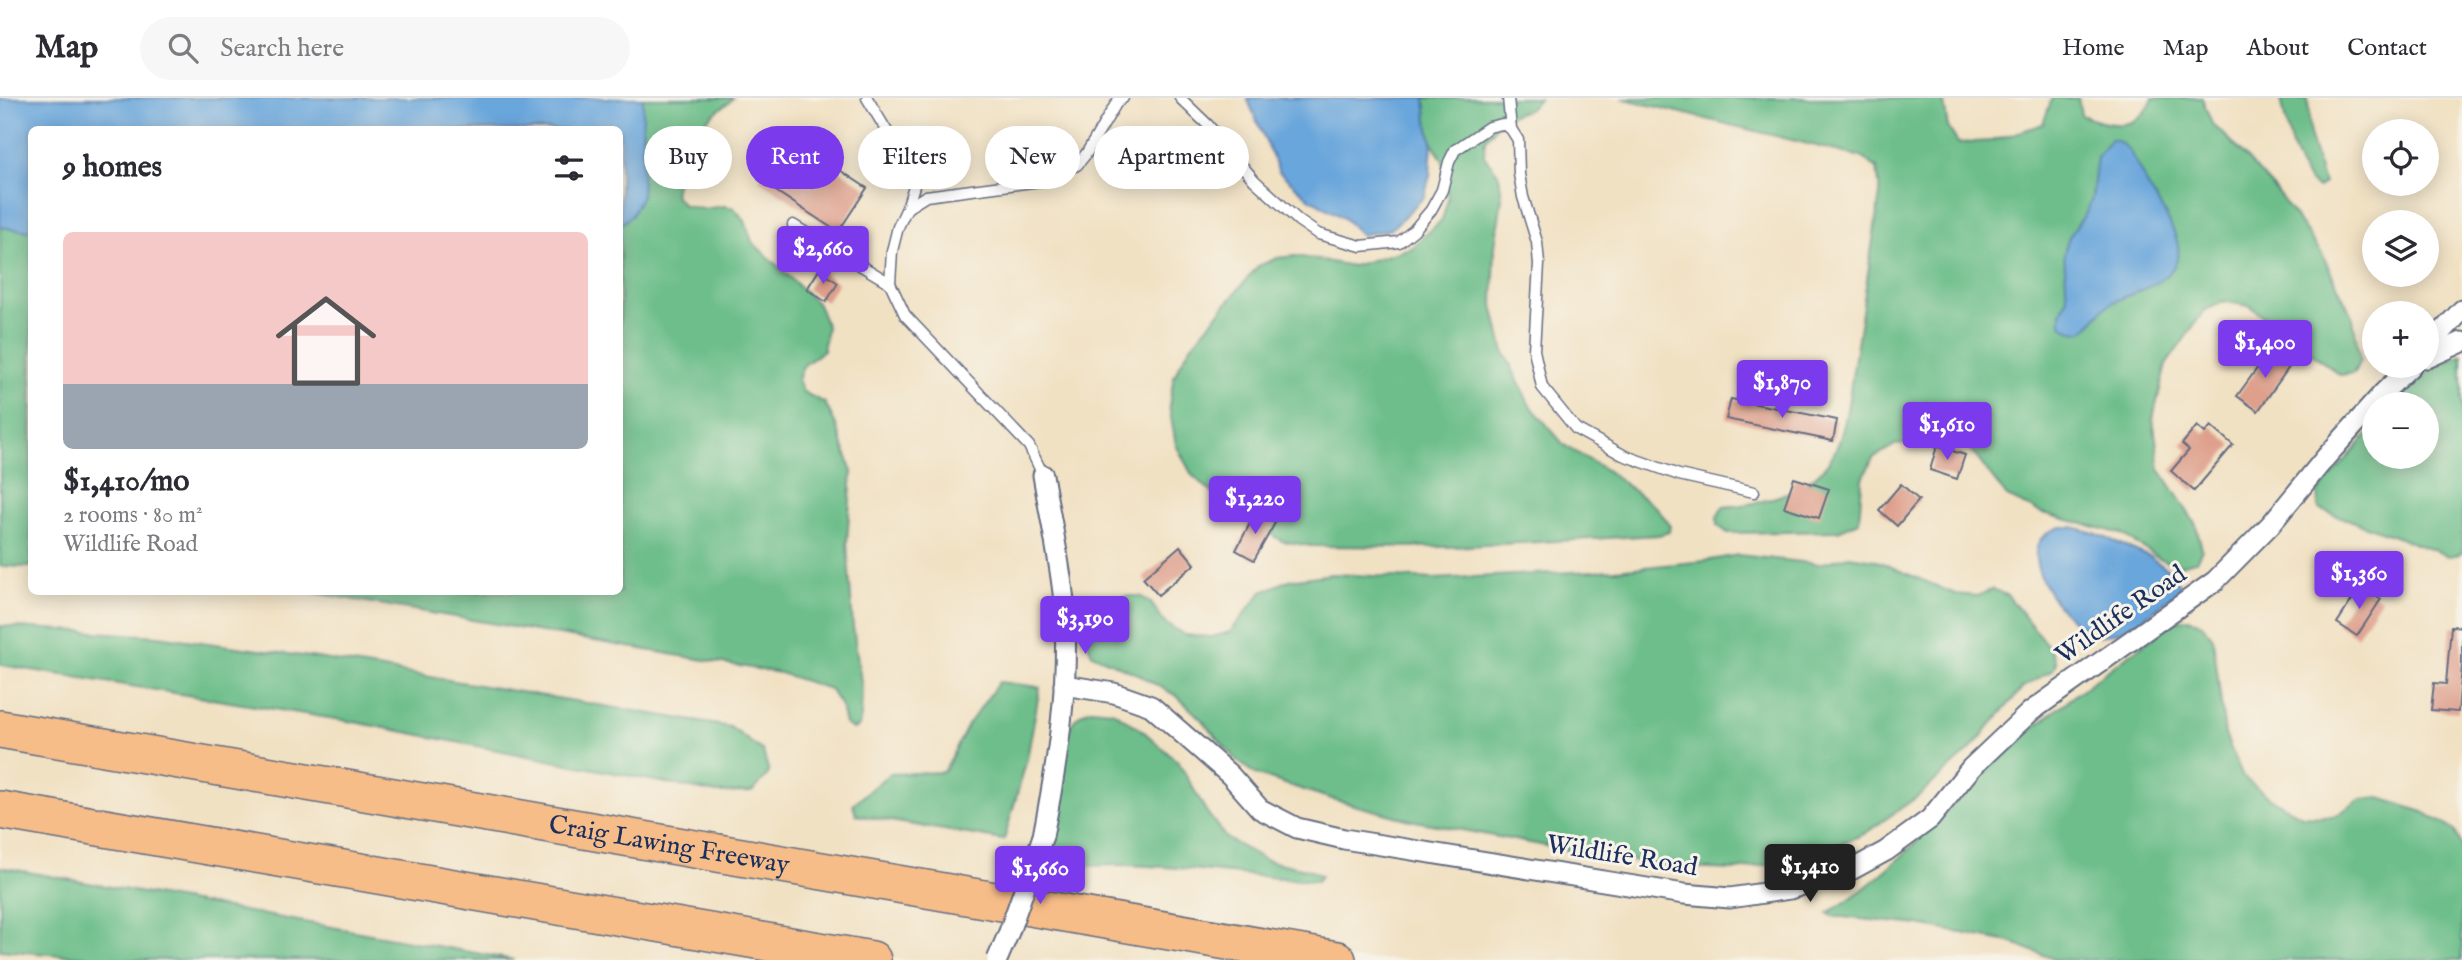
<!DOCTYPE html>
<meta charset="utf-8">
<style>
:root{--surface:#fff;--page:#f7f7f7;--text:#2b2b33;--muted:#7c7c81;--line:#e1e1e2;--accent:#7c3aed}
body{margin:0;font-family:"IM FELL English",serif;background:var(--page);color:var(--text);height:100vh;display:flex;flex-direction:column;font-size:26px;white-space:nowrap}
*{box-sizing:border-box;margin:0}
p{font-size:23px;color:var(--muted)}
.icon{flex:none;width:38px;height:38px;fill:none;stroke:currentColor;stroke-width:2;stroke-linecap:round;stroke-linejoin:round}
.map{position:relative;flex:1;overflow:hidden}
.details{position:absolute;left:28px;top:28px;width:595px;height:469px;display:flex;flex-direction:column;background:var(--surface);border-radius:10px;box-shadow:0 4px 18px #0003}
.details>*{flex:none}
.banner{position:absolute;left:644px;top:28px;width:665px;height:63px;display:flex;gap:14px}
.fabs{position:absolute;left:2362px;top:21px;display:grid;gap:14px}
.fabs a{display:grid;place-items:center;width:77px;height:77px;border-radius:50%;background:var(--surface);box-shadow:0 4px 18px #0003;font-size:35px}
.price{position:absolute;translate:-50% -60px;padding:0 16px;border-radius:7px;background:var(--accent);color:#fff;font-size:23px;line-height:46px;filter:drop-shadow(0 2px 4px #0008)}
.price::after{content:'';position:absolute;left:50%;top:42px;width:21px;height:16px;margin-left:-10px;background:inherit;clip-path:polygon(0 0,100% 0,50% 100%)}
.price.selected{background:#222;color:#fff}
ul{padding:0;list-style:none}
li{display:grid;align-content:center;gap:14px;height:371px;padding:0 35px}
li span{display:grid;place-items:center;height:217px;border-radius:10px;color:#555}
li>.icon{margin-inline-start:auto}
span .icon{width:126px;height:126px;fill:#fffc;stroke-width:1}
li b{font-size:30px}
h2{display:flex;justify-content:space-between;align-items:center;height:84px;padding:0 35px;font-size:30px}
.chip{padding:0 24px;border-radius:32px;background:var(--surface);box-shadow:0 4px 18px #0003;font-size:24px;line-height:63px}
.chip.selected{background:var(--accent);color:#fff}
header{display:flex;align-items:center;gap:42px;box-sizing:border-box;height:98px;padding:0 35px;background:var(--surface);border-bottom:2px solid var(--line)}
header strong{font-size:33px}
nav{display:flex;gap:38px;margin-inline-start:auto;font-size:24px}
.search{width:490px;height:63px;background:var(--page);display:flex;align-items:center;gap:18px;box-sizing:border-box;padding:0 24px;border-radius:38px;color:var(--muted);font-size:26px}
.map>svg:first-child{display:block}
.forest{fill:#6dbe8a;stroke:#447674;stroke-width:2}
.water{fill:#69a6db;stroke:#426a9c;stroke-width:2}
.building{fill:#de9f8b}
.lines{fill:none;stroke-linecap:round;stroke-linejoin:round}
.service-casing{stroke:#666d81;stroke-width:13}
.minor-casing{stroke:#666d81;stroke-width:23}
.motorway-casing{stroke:#666d81;stroke-width:40}
.service{stroke:#fff;stroke-width:10}
.minor{stroke:#fff;stroke-width:19}
.motorway{stroke:#f7bd88;stroke-width:37}
.minor-bridge-casing{stroke:#666d81;stroke-width:23;stroke-linecap:butt}
.minor-bridge{stroke:#fff;stroke-width:19}
.labels{text-anchor:middle;dominant-baseline:central;stroke-width:6;stroke-linejoin:round;paint-order:stroke}
.street-label{font-size:26px;fill:#1b2f5e;stroke:#f7f3e8}
</style>
<header>
<strong>Map</strong>
<div class="search"><svg class="icon" aria-label="search" viewBox="0 0 24 24"><circle cx="10" cy="10" r="6"/><path d="M15 15l6 6"/></svg>Search here</div>
<nav><a>Home</a><a>Map</a><a>About</a><a>Contact</a></nav>
</header>
<div class="map">
<svg width="2462" height="862" viewBox="0 0 2462 862">
<rect width="100%" height="100%" fill="#f7f3e8"/>
<filter id="ink" filterUnits="userSpaceOnUse"><feTurbulence type="fractalNoise" baseFrequency=".0143" numOctaves="2"/><feDisplacementMap in="SourceGraphic" scale="14" xChannelSelector="R" yChannelSelector="G"/><feConvolveMatrix kernelMatrix="1 2 1 2 8 2 1 2 1" color-interpolation-filters="sRGB"/></filter>
<filter id="wash" filterUnits="userSpaceOnUse"><feTurbulence type="fractalNoise" baseFrequency=".00686" numOctaves="4" result="noise"/><feDisplacementMap in="SourceGraphic" scale="28" xChannelSelector="R" yChannelSelector="G"/><feGaussianBlur stdDeviation="1.57" result="paint"/><feColorMatrix in="noise" values="0 0 0 0 0 0 0 0 0 0 0 0 0 0 0 0 0 1.4 0 .05"/><feComposite in="paint" operator="in"/></filter>
<g filter="url(#wash)">
<rect width="100%" height="100%" fill="#f1e1c3"/>
<g class="forest">
<path d="M643,0H733C726,8 715,13 708,21C694,38 677,74 674,96L683,107L703,111L724,108L734,110L745,123L752,144L818,206L827,229L823,253L803,268L798,282L803,294L825,305L836,327L852,374L847,444L853,529L862,590L861,618L859,628L853,631L845,626L841,608L830,591L780,575L309,494H620V127L632,117L644,42L641,34Z"/>
<polygon points="1425,0 1540,0 1530,11 1503,20 1485,42 1484,58 1499,77 1502,100 1495,148 1493,207 1503,251 1529,306 1564,347 1606,372 1657,410 1670,427 1669,434 1659,437 1451,449 1311,448 1282,443 1238,417 1192,377 1176,347 1169,308 1174,278 1190,249 1258,168 1277,160 1296,158 1353,168 1411,150 1442,122 1448,101 1443,63 1432,44 1427,22"/>
<path d="M1621,0H1943L1948,29L1958,45L1992,43L2043,26L2052,0H2078L2081,17C2110,29 2138,35 2153,0H2202L2212,26L2230,42L2277,94L2322,156L2353,220L2360,262L2354,275L2340,277L2250,208L2224,203L2204,213L2166,267L2153,320L2160,371L2196,427L2202,451L2196,463L2176,468L2155,458L2122,436L2042,415L2007,399L1967,347L1946,341L1895,347L1873,360L1862,382L1859,424L1838,433L1728,435L1717,427V419L1723,409C1762,407 1814,393 1834,355C1846,333 1850,292 1854,266C1863,210 1871,153 1880,96L1877,70L1861,59Z"/>
<path d="M2281,0H2308L2310,40L2324,85L2318,90C2294,77 2286,25 2281,0Z"/>
<polygon points="0,129 32,133 31,469 0,468"/>
<polygon points="2462,257 2462,456 2449,458 2319,411 2317,395 2375,328 2375,359 2427,359 2427,306 2393,306 2432,270"/>
<polygon points="1738,457 1819,466 1849,458 1875,462 1955,496 1977,498 1993,491 2008,498 2051,552 2056,564 2053,572 2023,589 1969,653 1917,699 1864,736 1802,761 1736,772 1682,770 1577,754 1410,722 1335,702 1282,685 1255,676 1235,661 1204,624 1177,598 1137,576 1092,556 1087,544 1090,534 1104,511 1124,498 1140,498 1151,505 1165,525 1185,537 1212,539 1230,534 1262,494 1289,482 1332,476 1434,481 1615,472 1705,463"/>
<path d="M2188,521L2203,526L2213,540L2225,637L2243,679L2273,702L2302,718L2334,719L2361,701L2380,700L2426,715L2455,733L2462,750V862H2056L2010,844L1919,827L1832,818L1828,815C1897,774 1945,711 2002,658C2056,608 2117,566 2176,523Z"/>
<polygon points="0,528 158,538 317,560 730,629 763,653 769,675 752,694 717,695 354,624 0,567"/>
<polygon points="999,584 1040,589 1027,661 1004,742 856,717 853,706 889,676 944,674 968,627"/>
<path d="M1091,611L1112,613L1142,632L1179,665L1206,713L1226,740L1265,762L1310,772L1321,778L1317,783C1249,779 1182,767 1114,767C1095,767 1066,772 1052,759L1058,721L1066,636C1072,624 1077,616 1091,611Z"/>
<polygon points="0,769 514,862 123,862 0,852"/>
</g>
<g class="water">
<polygon points="0,0 643,0 642,97 632,117 620,127 620,32 32,32 31,133 0,129"/>
<polygon points="1247,0 1425,0 1427,22 1432,44 1430,77 1424,99 1391,131 1361,137 1345,121 1309,100 1279,74"/>
<path d="M2111,41C2131,46 2135,65 2144,81C2154,99 2183,138 2178,159C2170,190 2125,194 2104,210C2096,217 2091,230 2081,233C2073,235 2067,232 2061,227V215L2067,201L2064,155L2069,139L2087,113L2092,100L2097,59Z"/>
<path d="M2062,429H2073L2095,435L2150,459L2170,473L2182,490C2159,508 2127,540 2095,537C2086,531 2076,526 2068,518C2045,496 2012,441 2062,429Z"/>
</g>
<g id="blocks">
<g class="building">
<polygon points="788,38 867,90 838,134 759,82"/>
<polygon points="819,172 838,185 826,204 807,191"/>
<polygon points="2272,250 2292,265 2258,313 2237,298"/>
<polygon points="1731,301 1837,322 1833,343 1726,321"/>
<polygon points="2197,328 2205,335 2211,328 2233,347 2194,393 2171,373 2189,352 2182,346"/>
<polygon points="1937,348 1965,357 1957,381 1930,372"/>
<polygon points="1794,380 1829,391 1819,420 1784,409"/>
<polygon points="1901,386 1919,402 1897,428 1879,412"/>
<polygon points="1256,414 1275,425 1254,462 1236,452"/>
<polygon points="1180,448 1195,466 1158,497 1143,480"/>
<polygon points="2361,488 2381,501 2357,538 2337,525"/>
<polygon points="2451,528 2462,529 2462,568 2458,614 2431,612 2434,585 2446,586"/>
</g>
</g>
</g>
<g filter="url(#ink)">
<use href="#blocks" fill-opacity="0" stroke="#666d81" stroke-width="2"/>
<g class="lines">
<g class="service-casing">
<g id="service">
<polyline points="867,0 906,65 914,88 907,110"/>
<polyline points="1180,0 1208,27 1254,82 1299,123 1318,136 1361,148 1399,144 1414,132 1431,112 1442,92 1449,64 1455,52 1489,29 1502,26 1511,31 1518,42 1519,76 1523,99 1537,144 1539,166 1534,252 1542,289 1576,331 1623,357 1679,377 1754,394"/>
<polyline points="1508,0 1511,31"/>
<polyline points="793,127 890,185"/>
<polyline points="1043,377 1029,348 905,217 890,185 892,153 898,129 907,110 926,98 1040,83 1077,67 1086,56 1117,4 1123,0"/>
</g>
</g>
<g class="minor-casing">
<g id="minor">
<polyline points="2427,250 2462,212"/>
<polyline points="2427,260 2462,244"/>
<polyline points="1064,587 1114,595 1151,608 1230,677 1260,711 1297,730 1344,741 1684,796 1730,800 1790,791 1853,771 1886,753 1930,721 1971,670 2030,614 2215,483 2271,426 2326,359 2384,294 2411,268"/>
<path d="M1043,738C1058,662 1070,582 1064,504C1060,462 1050,419 1043,377"/>
</g>
</g>
<g class="motorway-casing">
<g id="motorway">
<path id="s1" d="M0,631L1337,862"/>
<polyline points="0,712 872,862"/>
</g>
</g>
<use href="#service" class="service"/>
<use href="#minor" class="minor"/>
<use href="#motorway" class="motorway"/>
<g class="minor-bridge-casing">
<polyline id="minor-bridge" points="997,862 1009,834 1043,738"/>
</g>
<use href="#minor-bridge" class="minor-bridge"/>
</g>
</g>
<g class="labels">
<g class="street-label">
<text transform="translate(2121 517) rotate(-35)">Wildlife Road</text>
<text stroke="none"><textPath href="#s1" startOffset="679">Craig Lawing Freeway</textPath></text>
<text transform="translate(1622 758) rotate(9)">Wildlife Road</text>
</g>
</g>
</svg>
<div class="fabs">
<a><svg class="icon" aria-label="locate" viewBox="0 0 24 24"><circle cx="12" cy="12" r="6"/><path d="M12 2v4M12 18v4M2 12h4M18 12h4"/></svg></a>
<a><svg class="icon" aria-label="layers" viewBox="0 0 24 24"><path d="M12 4l9 5-9 5-9-5zM3 14l9 5 9-5"/></svg></a>
<a>+</a>
<a>−</a>
</div>
<b class="price" style="left:823px;top:188px">$2,660</b>
<b class="price" style="left:2265px;top:282px">$1,400</b>
<b class="price" style="left:1782px;top:322px">$1,870</b>
<b class="price" style="left:1947px;top:364px">$1,610</b>
<b class="price" style="left:1255px;top:438px">$1,220</b>
<b class="price" style="left:2359px;top:513px">$1,360</b>
<b class="price" style="left:1085px;top:558px">$3,190</b>
<b class="price selected" style="left:1810px;top:806px">$1,410</b>
<b class="price" style="left:1040px;top:808px">$1,660</b>
<div class="banner">
<a class="chip">Buy</a>
<a class="chip selected">Rent</a>
<a class="chip">Filters</a>
<a class="chip">New</a>
<a class="chip">Apartment</a>
</div>
<section class="details">
<h2>9 homes<svg class="icon" aria-label="filters" viewBox="0 0 24 24"><path d="M4 7h16M4 17h16"/><circle cx="9" cy="7" r="2"/><circle cx="15" cy="17" r="2"/></svg></h2>
<ul>
<li><span style="background:linear-gradient(#f6c9c9 70%,#9aa5b1 0)"><svg class="icon" aria-label="home" viewBox="0 0 24 24"><path d="M3 11l9-7 9 7M6 9v11h12V9"/></svg></span><div><b>$1,410/mo</b><p>2 rooms · 80 m²</p><p>Wildlife Road</p></div></li>
</ul>
</section>
</div>
